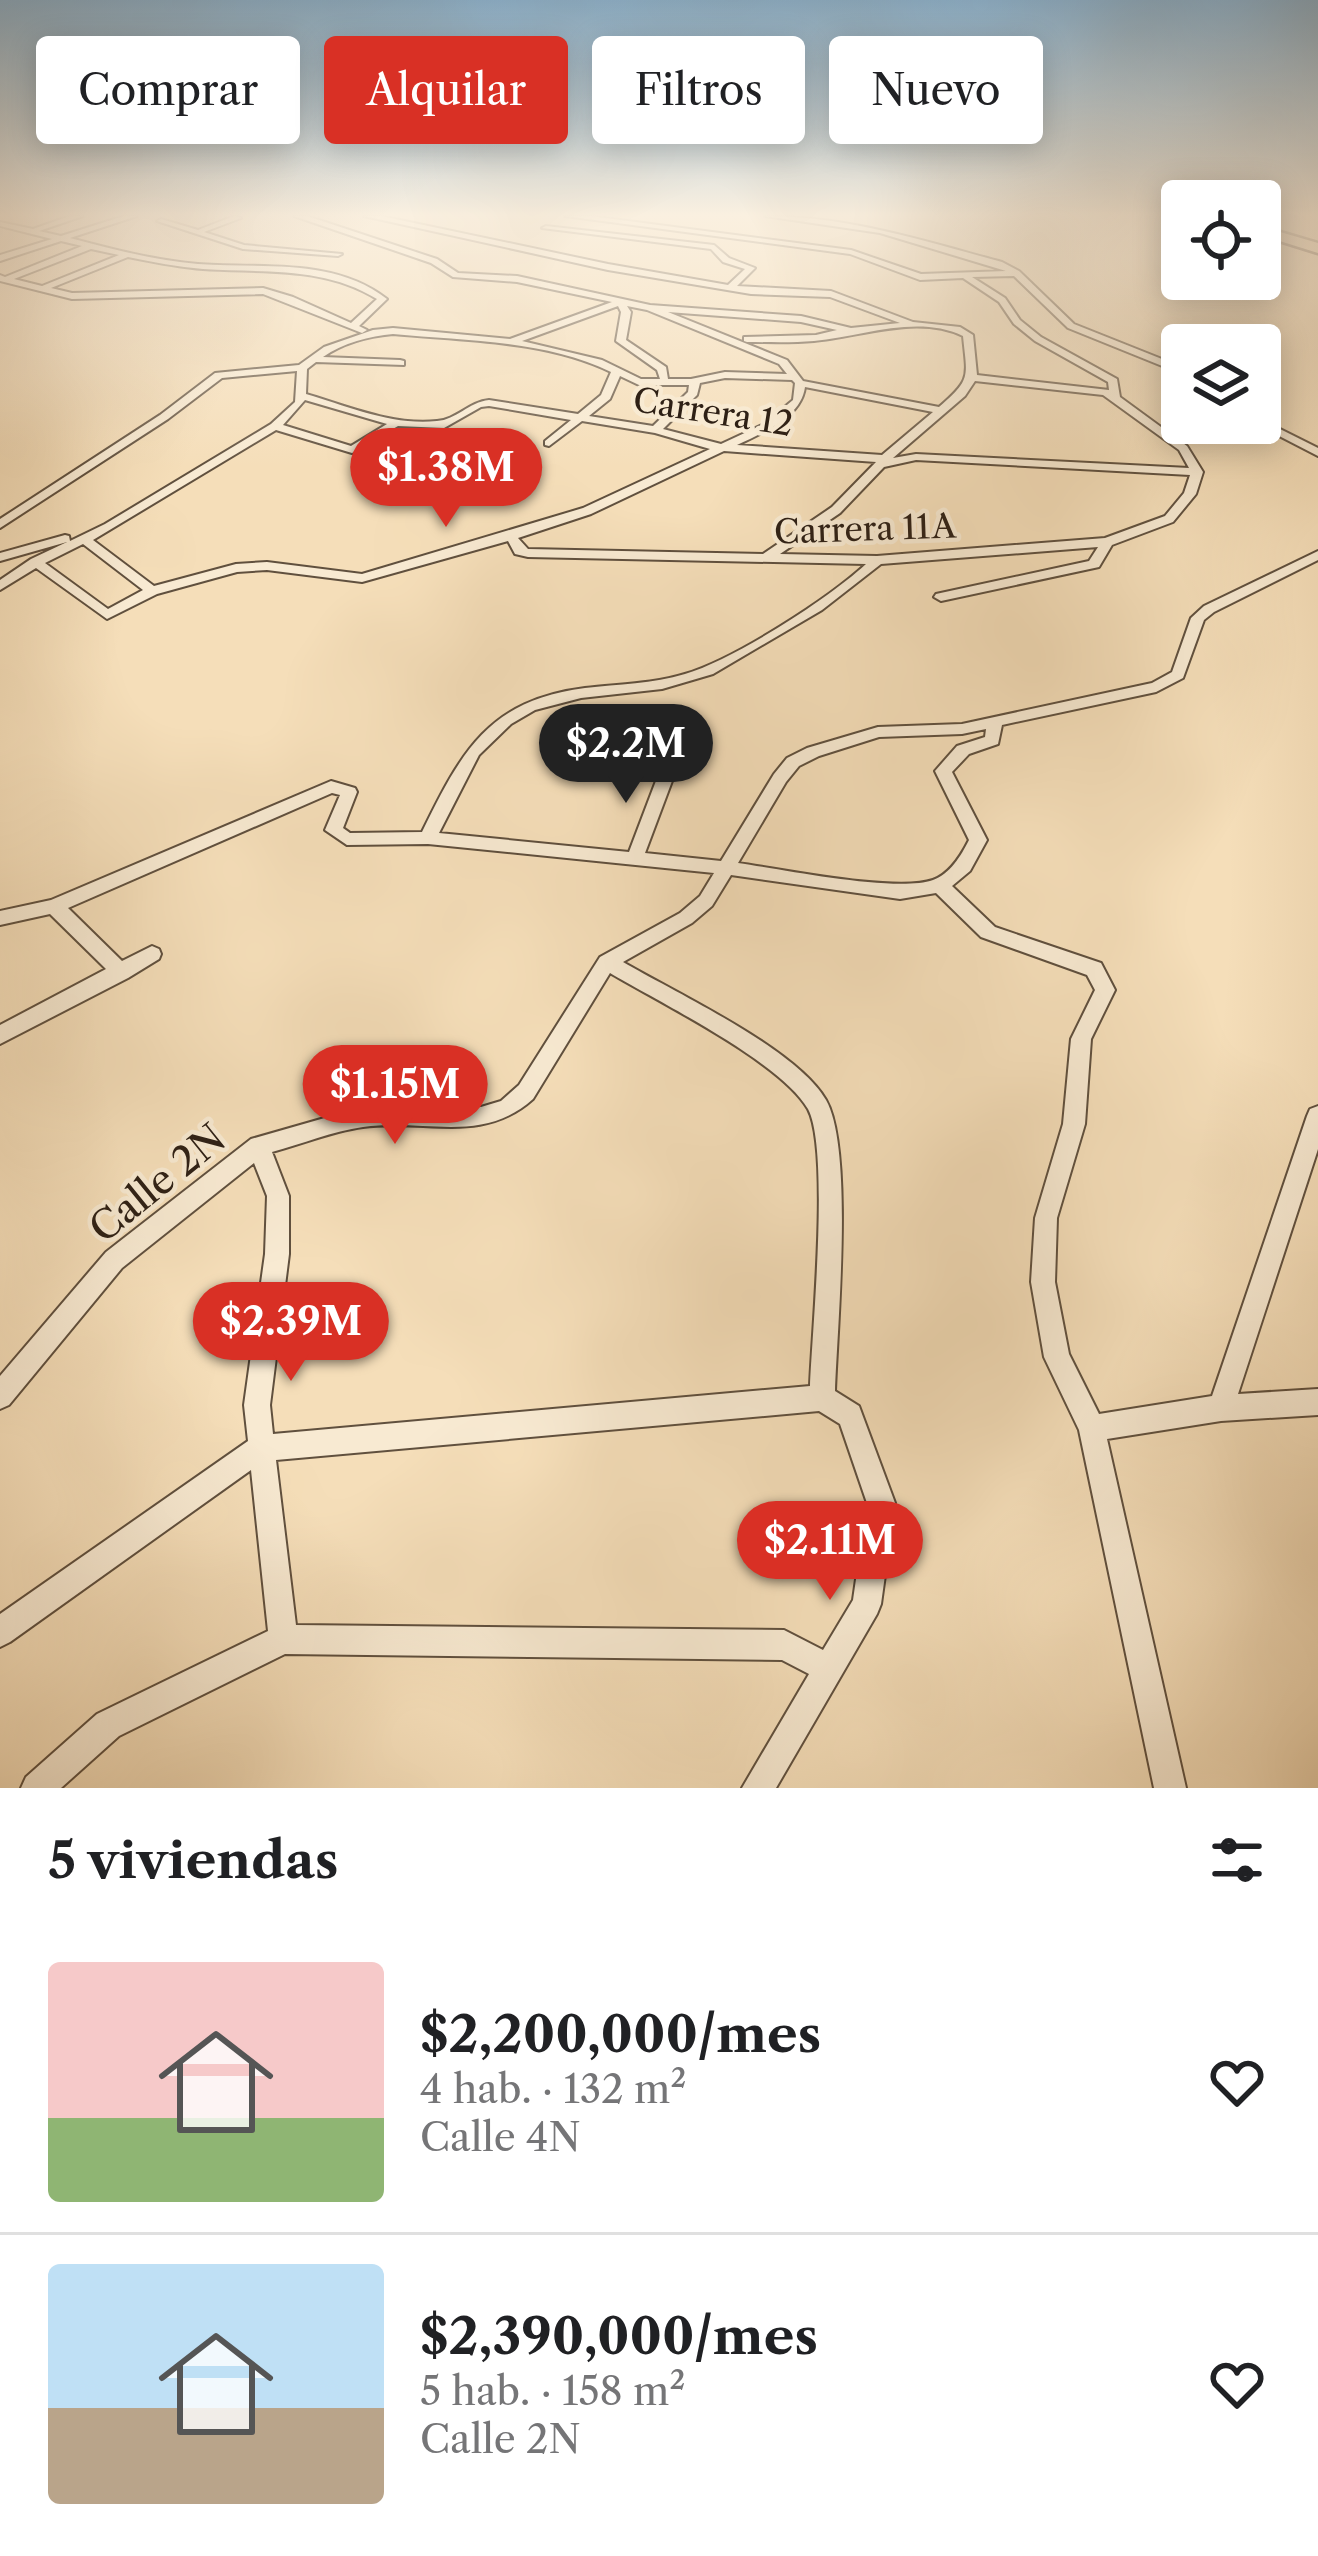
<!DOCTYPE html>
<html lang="es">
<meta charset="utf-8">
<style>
:root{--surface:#fff;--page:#f2f2f2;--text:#202124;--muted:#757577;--line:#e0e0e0;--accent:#d93025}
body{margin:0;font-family:"Libre Caslon Text",serif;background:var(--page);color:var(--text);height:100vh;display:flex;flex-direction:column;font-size:45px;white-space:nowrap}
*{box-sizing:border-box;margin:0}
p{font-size:39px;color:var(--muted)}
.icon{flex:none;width:66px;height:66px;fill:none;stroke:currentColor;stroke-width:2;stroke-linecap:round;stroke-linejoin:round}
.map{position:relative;height:1788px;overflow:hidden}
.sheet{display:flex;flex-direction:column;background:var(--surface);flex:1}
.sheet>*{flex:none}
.hud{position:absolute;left:36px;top:36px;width:1248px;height:108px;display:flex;gap:24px}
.buttons{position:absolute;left:1161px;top:180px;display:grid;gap:24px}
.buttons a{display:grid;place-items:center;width:120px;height:120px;border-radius:12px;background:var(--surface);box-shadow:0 6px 30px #0003;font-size:60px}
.price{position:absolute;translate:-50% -102px;padding:0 27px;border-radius:42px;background:var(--accent);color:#fff;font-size:39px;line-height:78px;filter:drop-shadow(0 3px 6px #0008)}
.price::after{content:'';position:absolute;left:50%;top:72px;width:36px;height:27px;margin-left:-18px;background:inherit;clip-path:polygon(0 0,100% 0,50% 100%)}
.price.selected{background:#222;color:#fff}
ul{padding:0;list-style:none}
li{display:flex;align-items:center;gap:36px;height:300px;padding:0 48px}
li+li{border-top:3px solid var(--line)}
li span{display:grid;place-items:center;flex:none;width:336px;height:240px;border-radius:12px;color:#555}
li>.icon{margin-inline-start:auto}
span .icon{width:144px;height:144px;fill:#fffc;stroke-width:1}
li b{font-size:51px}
h2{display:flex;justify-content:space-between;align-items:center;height:144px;padding:0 48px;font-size:51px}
.pill{padding:0 42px;border-radius:12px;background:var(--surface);box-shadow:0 6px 30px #0003;font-size:42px;line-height:108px}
.pill.selected{background:var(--accent);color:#fff}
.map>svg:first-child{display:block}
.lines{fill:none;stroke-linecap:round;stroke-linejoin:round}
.minor-casing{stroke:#60503e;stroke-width:4}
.trunk-casing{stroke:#2e2015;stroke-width:5}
.minor{fill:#f8ead2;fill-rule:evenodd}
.trunk{fill:#f5deb9;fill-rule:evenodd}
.labels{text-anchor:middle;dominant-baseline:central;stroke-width:9;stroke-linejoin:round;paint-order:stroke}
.far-street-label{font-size:33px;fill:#2e2015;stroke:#f8ead2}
.street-label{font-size:39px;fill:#2e2015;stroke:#f8ead2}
</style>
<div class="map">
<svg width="1318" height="1788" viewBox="0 0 1318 1788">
<rect width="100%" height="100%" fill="#f5deb9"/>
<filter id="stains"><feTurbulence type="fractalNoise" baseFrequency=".00167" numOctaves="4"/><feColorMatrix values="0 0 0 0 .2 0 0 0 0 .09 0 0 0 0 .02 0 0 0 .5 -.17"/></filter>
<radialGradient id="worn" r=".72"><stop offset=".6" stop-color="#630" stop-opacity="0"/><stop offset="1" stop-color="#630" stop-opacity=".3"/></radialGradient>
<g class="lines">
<g class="minor-casing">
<g id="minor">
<path d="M70,216H83L39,231L61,236L124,216H137L70,238C111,249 154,260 198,264C262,269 333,257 387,299L359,326L367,330L362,333L263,294L72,299L0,281V275L5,277L82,246L61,241L0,261V255L52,239L0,226V222L33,229ZM91,249L119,255L42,286L14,279ZM128,257C153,262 178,267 203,269C264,273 324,266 377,299L351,323L293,297L263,288L72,293L51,288Z"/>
<polygon points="234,216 241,218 204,232 244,245 342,254 338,256 243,249 157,221 161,219 198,230"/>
<path d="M294,216H307L437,259L458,273L517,276L650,305L801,316L851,328L900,323L830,297L751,294L608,270L364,216H381L608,264L728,285L745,269L723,262L711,249L542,228L546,226L714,245L729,258L755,268L737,286L831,291L913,322L960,327L973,335L977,375L1109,390L1108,382L1035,341L1014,324L999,302L963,278L920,280L850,254L565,216H590L851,250L921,274L1006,271L880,233L765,216C847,216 924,241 1002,262L1019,271L1074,324L1182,367V374L1068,328L1014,276L972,277L1005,298L1020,320L1041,337L1117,379L1120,397L1187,446L1203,472L1196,494L1173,522L1112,545L1099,567L941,601L934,597L936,594L1089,561L1098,547L881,564L822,610L713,674L662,689L581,698L535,710L511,724L479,755L439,833L629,852L659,773L667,767L675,773L645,853L721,861L774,774L787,758L807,748L878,727L962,724L1152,683L1172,672L1191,618L1204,606L1318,551V560L1214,612L1204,620L1183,678L1156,692L1002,725L998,744L969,754L952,772L987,840L970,871L952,886L995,927L1101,963L1115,990L1091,1039L1085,1124L1057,1218L1055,1282L1069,1354L1099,1414L1212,1396L1307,1116L1310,1109L1318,1106V1149L1238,1394L1318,1389V1415L1221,1421L1107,1439L1186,1788H1154L1079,1430L1044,1357L1031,1282L1035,1218L1063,1124L1071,1039L1095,990L1087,975L981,937L936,893L900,899L731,875L712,906L692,923L623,962C676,993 797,1049 826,1100C854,1149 837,1329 835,1391L859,1406L895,1503L881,1604L877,1614L776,1788H742L809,1674L782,1660L285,1654L119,1736L61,1788H21L26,1777L97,1714L268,1631L251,1470L10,1642L0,1647V1614L248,1441L244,1405L265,1254L267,1196L254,1163L122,1268L9,1405L0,1409V1376L106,1252L251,1139L363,1107H481L501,1101L519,1085L600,957L680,913L700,896L714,873L428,844L347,845L325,830L340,795L332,793L68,908L122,961L152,946L159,949L161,954L159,959L128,978L0,1044V1025L106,969L50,914L0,925V911L51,900L331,781L355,788L357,792L343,828L350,833L422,832C461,752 489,700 585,688C618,684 653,684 685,674C735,659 828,599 866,564L528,557L515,554L508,541L362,582L267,570L237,572L157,594L107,619L36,568L0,590V580L31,559L67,542L0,561V553L65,535L69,536L70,541L105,524L271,424L295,402L297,371L222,378L168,419L0,528V519L160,415L215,373L299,365L324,347L373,330L393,328L510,339L612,302L517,282L453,277L431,263ZM618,306L621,312L616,341L657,370L660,379H641L602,360L522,341ZM627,306L647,310L779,364L787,374L725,372L691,379H668L666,367L626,340L631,312ZM668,312L801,322L837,330L816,335L744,337V341L747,342C769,342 792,343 814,341C861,337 917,314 963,336C967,377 972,379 939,407L803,381L787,360ZM393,334C465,341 545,340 611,372L601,395L578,414L489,400C469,402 456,420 437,421C393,426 347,406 306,394L307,369L316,362L404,365V361L400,360L323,357C343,343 370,336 393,334ZM620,376L639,385H689L688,392L653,426L589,416L610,399ZM725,378L792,380L795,383L793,400L764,424L721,444L663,429L697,395L700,383ZM975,381L1103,395L1179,450L1189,468L916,454L893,458L965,396ZM805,387L933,412L882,455L737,445C762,433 801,418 805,387ZM305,400L387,424L351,446L283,425ZM489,406L571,420L545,441V445L549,446L582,421L655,433L710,449L583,508L362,574L267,562L236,564L154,586L93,540L276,430L352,453L398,426L444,428L481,407ZM724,451L876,462L832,507L763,554L528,549L518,538L591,514ZM916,460L1190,475L1184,493L1165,516L1105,538L877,556L780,554L840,513L884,467ZM83,544L143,590L108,609L45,563ZM986,729L985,737L957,746L935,771L969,840C961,856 950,874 933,880C896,893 781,869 738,863L786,782L799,766L819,756L879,737L962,734ZM610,973C659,1002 781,1062 808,1109C830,1150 812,1332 810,1386L273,1434L270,1405L289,1254V1196L272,1152C302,1144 333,1131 363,1127C425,1118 482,1145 533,1099ZM819,1411L840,1424L867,1503L853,1600L823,1650L784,1630L296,1625L276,1460Z"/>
<polygon points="1260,419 1318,448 1318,456 1256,424 1260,423"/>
</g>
</g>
<g class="trunk-casing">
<polygon id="trunk" points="1260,226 1318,243 1318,253 1260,235"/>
</g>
<use href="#minor" class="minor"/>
<use href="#trunk" class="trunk"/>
</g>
<linearGradient id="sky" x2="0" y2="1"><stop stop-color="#8bb6d6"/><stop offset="0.46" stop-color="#faf0e0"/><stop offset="1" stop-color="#faf0e0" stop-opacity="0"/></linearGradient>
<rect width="1318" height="467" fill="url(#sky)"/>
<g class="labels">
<g class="far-street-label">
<text transform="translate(713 412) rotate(9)">Carrera 12</text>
<text transform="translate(865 529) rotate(-2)">Carrera 11A</text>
</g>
<g class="street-label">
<text transform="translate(157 1183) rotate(-39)">Calle 2N</text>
</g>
</g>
<rect width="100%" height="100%" filter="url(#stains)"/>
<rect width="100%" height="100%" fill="url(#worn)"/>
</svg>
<div class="buttons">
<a><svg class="icon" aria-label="locate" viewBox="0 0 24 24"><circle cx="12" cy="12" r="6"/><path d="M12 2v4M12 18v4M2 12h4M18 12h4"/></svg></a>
<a><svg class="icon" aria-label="layers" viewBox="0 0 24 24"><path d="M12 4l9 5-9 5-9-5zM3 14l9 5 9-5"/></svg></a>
</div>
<b class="price" style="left:446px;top:530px">$1.38M</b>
<b class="price selected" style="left:626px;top:806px">$2.2M</b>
<b class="price" style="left:395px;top:1147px">$1.15M</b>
<b class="price" style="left:291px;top:1384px">$2.39M</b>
<b class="price" style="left:830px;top:1603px">$2.11M</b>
<div class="hud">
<a class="pill">Comprar</a>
<a class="pill selected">Alquilar</a>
<a class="pill">Filtros</a>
<a class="pill">Nuevo</a>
</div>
</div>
<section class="sheet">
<h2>5 viviendas<svg class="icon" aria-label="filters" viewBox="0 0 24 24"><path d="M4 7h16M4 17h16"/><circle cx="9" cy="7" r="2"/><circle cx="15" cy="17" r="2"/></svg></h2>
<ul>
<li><span style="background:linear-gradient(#f6c9c9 65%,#8fb573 0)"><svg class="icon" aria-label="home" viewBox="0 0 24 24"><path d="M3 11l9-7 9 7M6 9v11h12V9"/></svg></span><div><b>$2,200,000/mes</b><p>4 hab. · 132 m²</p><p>Calle 4N</p></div><svg class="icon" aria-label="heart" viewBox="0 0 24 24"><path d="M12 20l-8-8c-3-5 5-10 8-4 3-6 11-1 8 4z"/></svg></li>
<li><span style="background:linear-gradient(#bfe0f5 60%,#b9a48a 0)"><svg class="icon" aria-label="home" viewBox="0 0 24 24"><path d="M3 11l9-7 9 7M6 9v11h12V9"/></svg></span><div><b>$2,390,000/mes</b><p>5 hab. · 158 m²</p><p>Calle 2N</p></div><svg class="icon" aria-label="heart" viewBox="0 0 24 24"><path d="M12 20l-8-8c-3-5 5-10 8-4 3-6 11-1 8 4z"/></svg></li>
</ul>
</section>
